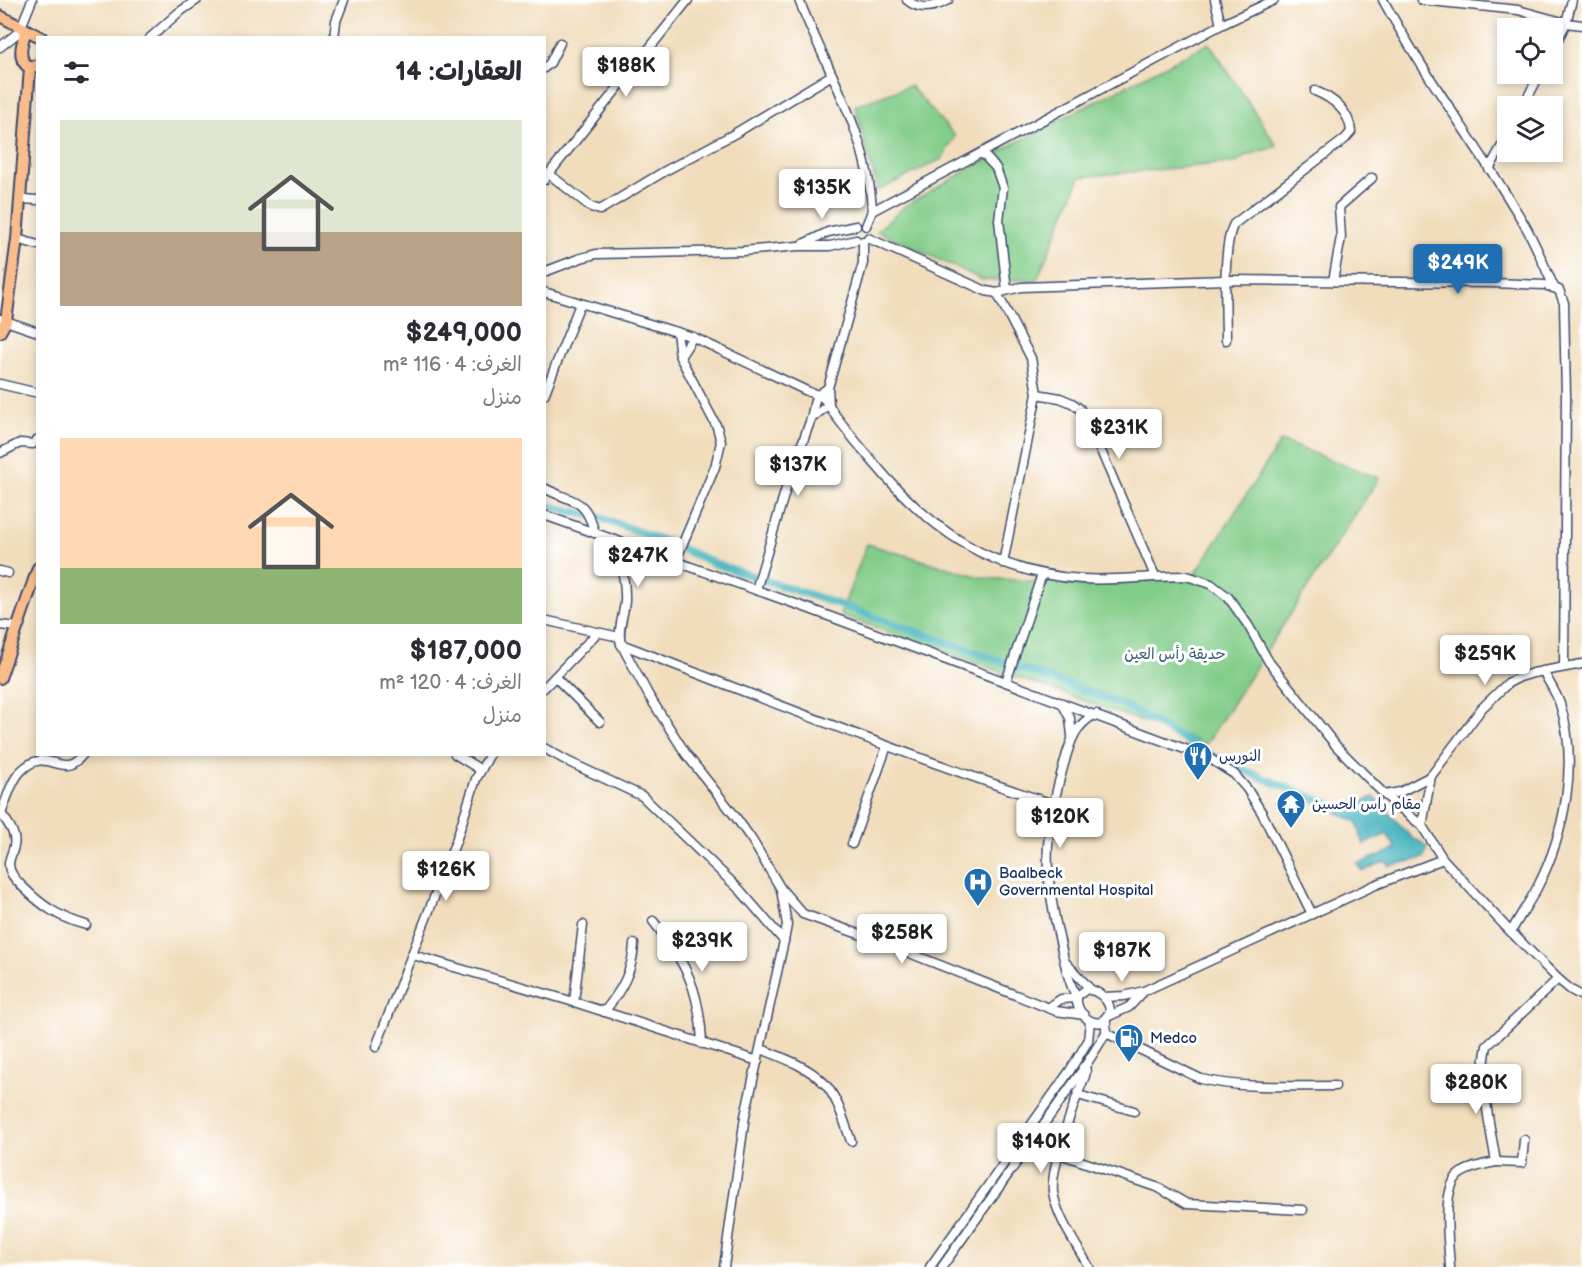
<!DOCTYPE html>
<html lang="ar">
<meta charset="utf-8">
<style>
:root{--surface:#fff;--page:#f2f2f3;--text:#2b2b33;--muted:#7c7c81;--accent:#1f6fb2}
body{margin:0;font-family:"Balsamiq Sans","Playpen Sans Arabic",sans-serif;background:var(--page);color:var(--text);direction:rtl;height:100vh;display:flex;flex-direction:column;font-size:22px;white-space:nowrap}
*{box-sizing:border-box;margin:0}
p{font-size:20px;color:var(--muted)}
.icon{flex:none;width:33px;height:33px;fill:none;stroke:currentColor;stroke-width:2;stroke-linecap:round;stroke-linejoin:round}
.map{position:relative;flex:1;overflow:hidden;direction:ltr}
.details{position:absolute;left:36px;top:36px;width:510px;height:720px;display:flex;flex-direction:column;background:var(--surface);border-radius:0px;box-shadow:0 3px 9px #0003;direction:rtl}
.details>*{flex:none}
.buttons{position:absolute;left:1497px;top:18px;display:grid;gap:12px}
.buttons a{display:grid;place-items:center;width:66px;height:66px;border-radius:0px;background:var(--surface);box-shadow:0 3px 9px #0003;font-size:30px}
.price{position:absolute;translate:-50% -51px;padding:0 14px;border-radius:6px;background:#fff;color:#222;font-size:20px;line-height:39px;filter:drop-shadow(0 2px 3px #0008)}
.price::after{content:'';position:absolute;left:50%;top:36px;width:18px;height:14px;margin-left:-9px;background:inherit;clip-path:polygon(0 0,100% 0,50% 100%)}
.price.selected{background:var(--accent);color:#fff}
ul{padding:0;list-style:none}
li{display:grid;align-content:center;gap:12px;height:318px;padding:0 24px}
li span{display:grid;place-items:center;height:186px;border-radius:0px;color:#555}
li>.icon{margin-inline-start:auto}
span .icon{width:108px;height:108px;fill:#fffc;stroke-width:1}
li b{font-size:26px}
h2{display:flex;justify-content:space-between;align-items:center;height:72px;padding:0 24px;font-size:26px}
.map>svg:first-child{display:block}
.green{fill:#83cd8a;stroke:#4f7e74;stroke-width:1.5}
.water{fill:#44b4be;stroke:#30728e;stroke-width:1.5}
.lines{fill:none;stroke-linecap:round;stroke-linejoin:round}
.canal{stroke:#44b4be;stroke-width:8}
.minor-casing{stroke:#3b496c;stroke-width:11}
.major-casing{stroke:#3b496c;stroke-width:14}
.minor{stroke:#fff;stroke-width:8}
.major{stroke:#fabc8b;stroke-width:10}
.labels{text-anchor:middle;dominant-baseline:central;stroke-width:6;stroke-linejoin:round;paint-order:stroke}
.park-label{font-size:15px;fill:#3a5e6b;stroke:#fff}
.poi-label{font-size:15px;fill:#1b2f5e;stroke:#fff;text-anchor:start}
</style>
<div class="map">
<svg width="1582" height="1267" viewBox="0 0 1582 1267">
<rect width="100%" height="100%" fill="#fff"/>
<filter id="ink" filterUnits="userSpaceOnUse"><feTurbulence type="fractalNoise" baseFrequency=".0167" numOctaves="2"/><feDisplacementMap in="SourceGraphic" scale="12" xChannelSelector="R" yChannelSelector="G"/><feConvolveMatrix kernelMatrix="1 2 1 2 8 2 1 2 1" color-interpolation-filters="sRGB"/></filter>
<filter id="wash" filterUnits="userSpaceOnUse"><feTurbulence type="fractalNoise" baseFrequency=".008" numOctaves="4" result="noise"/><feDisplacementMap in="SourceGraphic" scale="24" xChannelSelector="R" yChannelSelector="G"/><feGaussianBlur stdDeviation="1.35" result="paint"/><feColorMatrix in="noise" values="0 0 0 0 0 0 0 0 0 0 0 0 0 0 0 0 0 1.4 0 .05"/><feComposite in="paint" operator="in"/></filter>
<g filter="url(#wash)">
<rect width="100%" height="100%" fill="#f1ddbc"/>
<g class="green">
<polygon points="1209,43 1277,146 1245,156 1238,162 1080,177 1037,280 983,280 877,231 905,206 1006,148"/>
<polygon points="910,86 955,136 942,159 878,191 855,106"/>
<polygon points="1281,441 1379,478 1206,744 840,615 867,544 983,578 1094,585 1194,576"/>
</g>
<polygon class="water" points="1374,797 1414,840 1418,840 1427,847 1424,858 1389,866 1386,861 1362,871 1357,864 1396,849 1387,834 1364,845 1356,821 1337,813"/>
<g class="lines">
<polyline class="canal" points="544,505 601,518 664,541 716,564 840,605 1120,703 1221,761 1338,808"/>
</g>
</g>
<g filter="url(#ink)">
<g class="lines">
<g class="minor-casing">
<g id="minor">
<path d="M799,0C826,69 869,135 872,211"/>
<path d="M907,0C920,11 934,8 948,0"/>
<polyline points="1215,0 1221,25"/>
<path d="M1383,0C1426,79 1482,151 1527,229C1537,247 1545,268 1554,287"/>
<polyline points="1421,0 1518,10 1566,23 1582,25"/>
<polyline points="150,38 178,13 197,0"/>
<polyline points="334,38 336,21 344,0"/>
<polyline points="0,47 19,32 32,0"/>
<polyline points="1552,51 1566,23 1572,0"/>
<polyline points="544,68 550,63 560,43"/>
<polyline points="1523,106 1540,74"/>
<polyline points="982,153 996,168 1003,188 999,220 1007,290"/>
<polyline points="1489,169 1508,135"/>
<polyline points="549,174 591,207 600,210 665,171 734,134 832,75"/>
<polyline points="544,180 688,0"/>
<polyline points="20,199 38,200"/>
<polyline points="866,226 872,211 1221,25 1274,0"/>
<polyline points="868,238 986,291 997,293 1021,287 1226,280 1492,283 1545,285 1559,290 1564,303 1566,396 1564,666"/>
<polyline points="17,239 38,245"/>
<polyline points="801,245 828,232 856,226"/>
<polyline points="544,272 581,258 596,254 743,251 798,246 830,246 856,240"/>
<polyline points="1333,281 1341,237 1339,207 1372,178"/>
<path d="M544,292L693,337L809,392C814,394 818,394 822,397C828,402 831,409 835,415C847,431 860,447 873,462C930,530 991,573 1082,579C1116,581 1152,576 1187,576L1211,584L1228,597L1248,625L1269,662L1337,747L1385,795L1422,826L1443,859L1506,927L1558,979L1571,990L1582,996"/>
<polyline points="997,293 1031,358 1037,394 1003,563"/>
<polyline points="0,319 38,332"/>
<path d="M1226,340C1226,314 1222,244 1234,224L1345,139L1351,132C1350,112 1333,98 1315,91"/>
<polyline points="680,357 693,337"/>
<polyline points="0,384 38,393"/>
<polyline points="1037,394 1060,398 1072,403 1080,409 1095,437 1155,576"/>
<polyline points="544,395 580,304"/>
<polyline points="811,419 829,404 828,388 863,263 863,241"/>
<polyline points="0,453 20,443 33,444 38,439"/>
<path d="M544,488C575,504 584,496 595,533"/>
<polyline points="544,515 807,608 1209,758 1234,774 1247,789 1262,813 1312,914"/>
<path d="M615,540C620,560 626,581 625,601C624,615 617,630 621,644L649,696L686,754L735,816L752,840L781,889L803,914L884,943L1056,1011L1084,1015"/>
<polyline points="675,562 715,467 721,442 717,427 680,357 677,332"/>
<polyline points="0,571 8,573"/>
<polyline points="756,590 787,485 811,419 815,400 818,395 828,388"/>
<polyline points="544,620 619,637"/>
<polyline points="0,625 17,627"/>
<path d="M621,644C764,699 907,756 1053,804"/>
<polyline points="555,677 600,722"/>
<polyline points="1006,682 1042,574"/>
<polyline points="544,688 597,633"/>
<polyline points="1062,703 1070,718 1072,736"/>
<polyline points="544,748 569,762 642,796 740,890 784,941"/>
<polyline points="455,754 481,770"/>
<polyline points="1385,795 1400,792 1431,776 1482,708 1508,683 1520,677 1533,673 1582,664"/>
<path d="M0,813C8,822 17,834 14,846C13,852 9,858 9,864C9,874 17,881 23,887C42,906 60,918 86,925"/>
<path d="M1,814C6,801 11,781 21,771C49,743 60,783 83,754"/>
<polyline points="1422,826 1431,776"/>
<polyline points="852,844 887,746"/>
<path d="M653,921C686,963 700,989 702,1044"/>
<path d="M1511,932C1519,917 1529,903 1537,888C1565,834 1579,762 1560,704C1556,692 1548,681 1543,671"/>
<polyline points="413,955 574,1002 758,1061"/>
<polyline points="1065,962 1091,990"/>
<path d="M1087,989C1099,991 1110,1000 1110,1012L1102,1022C1088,1025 1075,1010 1077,996Z"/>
<polyline points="1104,997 1124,996 1144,991 1375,885 1443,859"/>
<path d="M1077,998C1068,981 1065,964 1061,946C1044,874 1042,842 1062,771C1069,747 1072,726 1096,714"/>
<polyline points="574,1002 583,925"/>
<polyline points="1048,1008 1061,999 1077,998"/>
<path d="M604,1012C621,991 633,971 634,944"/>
<polyline points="1109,1016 1129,1007 1144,991"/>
<path d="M1106,1033L1201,1079C1244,1089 1291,1086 1335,1086"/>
<polyline points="376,1047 456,841 476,779 490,754"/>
<path d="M761,1049C781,1057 807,1066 823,1082C838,1097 844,1122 851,1141"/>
<path d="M1083,1067L1086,1070L1085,1076C1075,1100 1050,1168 1053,1192C1057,1218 1076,1244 1089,1267"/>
<polyline points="1078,1095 1134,1111"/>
<polyline points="1060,1154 1159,1188 1187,1204 1303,1210"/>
<polyline points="1496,1162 1522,1163 1524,1140"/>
<polyline points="724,1267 745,1116 784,941 787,925 781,889"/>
<polyline points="930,1267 1069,1072 1088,1041 1090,1021"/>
<polyline points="942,1267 1084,1068 1106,1033 1106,1019"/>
<path d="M1450,1267C1449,1246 1440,1186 1461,1173C1471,1167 1485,1164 1496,1162C1490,1125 1479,1083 1487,1046L1558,979"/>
</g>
</g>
<g class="major-casing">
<g id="major">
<polyline points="0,16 42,38"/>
<path d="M26,30C22,43 16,60 30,68L38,65"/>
<polyline points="0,332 6,321 17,239 30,68"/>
<polyline points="0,678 38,568"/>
</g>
</g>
<use href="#minor" class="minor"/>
<use href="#major" class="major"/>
</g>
</g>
<defs>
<g id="restaurant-pin" transform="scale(1.5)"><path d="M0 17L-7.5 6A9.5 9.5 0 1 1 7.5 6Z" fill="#1f6fb2" stroke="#fff"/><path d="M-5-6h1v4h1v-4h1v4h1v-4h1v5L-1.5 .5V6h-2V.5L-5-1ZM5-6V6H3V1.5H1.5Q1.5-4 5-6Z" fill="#fff"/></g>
<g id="temple-pin" transform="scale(1.5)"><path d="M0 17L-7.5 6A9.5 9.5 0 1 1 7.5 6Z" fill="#1f6fb2" stroke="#fff"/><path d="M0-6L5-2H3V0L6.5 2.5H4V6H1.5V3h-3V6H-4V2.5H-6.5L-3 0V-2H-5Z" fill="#fff"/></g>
<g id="hospital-pin" transform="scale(1.5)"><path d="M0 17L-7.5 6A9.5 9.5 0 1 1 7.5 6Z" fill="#1f6fb2" stroke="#fff"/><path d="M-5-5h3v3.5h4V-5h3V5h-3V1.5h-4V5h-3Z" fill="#fff"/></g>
<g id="fuel-pin" transform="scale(1.5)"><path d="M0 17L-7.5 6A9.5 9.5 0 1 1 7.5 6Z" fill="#1f6fb2" stroke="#fff"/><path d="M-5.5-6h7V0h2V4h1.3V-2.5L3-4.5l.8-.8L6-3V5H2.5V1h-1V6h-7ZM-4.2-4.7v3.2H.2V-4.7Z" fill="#fff"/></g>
</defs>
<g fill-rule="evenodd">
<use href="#restaurant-pin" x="1198" y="756"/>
<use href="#temple-pin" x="1291" y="804"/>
<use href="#hospital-pin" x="978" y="882"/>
<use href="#fuel-pin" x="1129" y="1038"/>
</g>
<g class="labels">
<g class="park-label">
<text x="1175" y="654">حديقة رأس العين</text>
</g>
<g class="poi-label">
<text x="1219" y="756">النورس</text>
<text x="1312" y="804">مقام راس الحسين</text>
<text x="999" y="873">Baalbeck<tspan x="999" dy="17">Governmental Hospital</tspan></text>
<text x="1150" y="1038">Medco</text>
</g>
</g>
</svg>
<div class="buttons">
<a><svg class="icon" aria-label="locate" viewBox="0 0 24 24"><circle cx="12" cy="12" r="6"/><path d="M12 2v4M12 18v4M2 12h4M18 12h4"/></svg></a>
<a><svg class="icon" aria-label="layers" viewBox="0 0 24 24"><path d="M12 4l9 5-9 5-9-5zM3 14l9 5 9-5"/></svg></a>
</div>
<b class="price" style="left:626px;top:98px">$188K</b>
<b class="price" style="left:822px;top:220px">$135K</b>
<b class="price selected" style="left:1458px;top:295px">$249K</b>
<b class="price" style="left:1119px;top:460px">$231K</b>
<b class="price" style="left:798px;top:497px">$137K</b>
<b class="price" style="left:638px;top:588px">$247K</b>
<b class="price" style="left:1485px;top:686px">$259K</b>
<b class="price" style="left:1060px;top:849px">$120K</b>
<b class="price" style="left:446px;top:902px">$126K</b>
<b class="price" style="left:902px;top:965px">$258K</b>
<b class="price" style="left:702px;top:973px">$239K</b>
<b class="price" style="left:1122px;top:983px">$187K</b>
<b class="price" style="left:1476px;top:1115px">$280K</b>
<b class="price" style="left:1041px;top:1174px">$140K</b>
<section class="details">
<h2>العقارات: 14<svg class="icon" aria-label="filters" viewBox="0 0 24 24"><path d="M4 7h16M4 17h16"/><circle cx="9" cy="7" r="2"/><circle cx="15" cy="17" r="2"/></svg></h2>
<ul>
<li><span style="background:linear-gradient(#dfe7d0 60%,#b9a48a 0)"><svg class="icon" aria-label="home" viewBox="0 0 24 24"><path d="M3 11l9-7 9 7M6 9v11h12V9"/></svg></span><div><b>$249,000</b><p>الغرف: 4 · 116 m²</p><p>منزل</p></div></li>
<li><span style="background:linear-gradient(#ffd9b3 70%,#8fb573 0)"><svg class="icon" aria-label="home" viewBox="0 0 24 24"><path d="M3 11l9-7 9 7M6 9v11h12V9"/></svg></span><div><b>$187,000</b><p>الغرف: 4 · 120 m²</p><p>منزل</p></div></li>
</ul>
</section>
</div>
